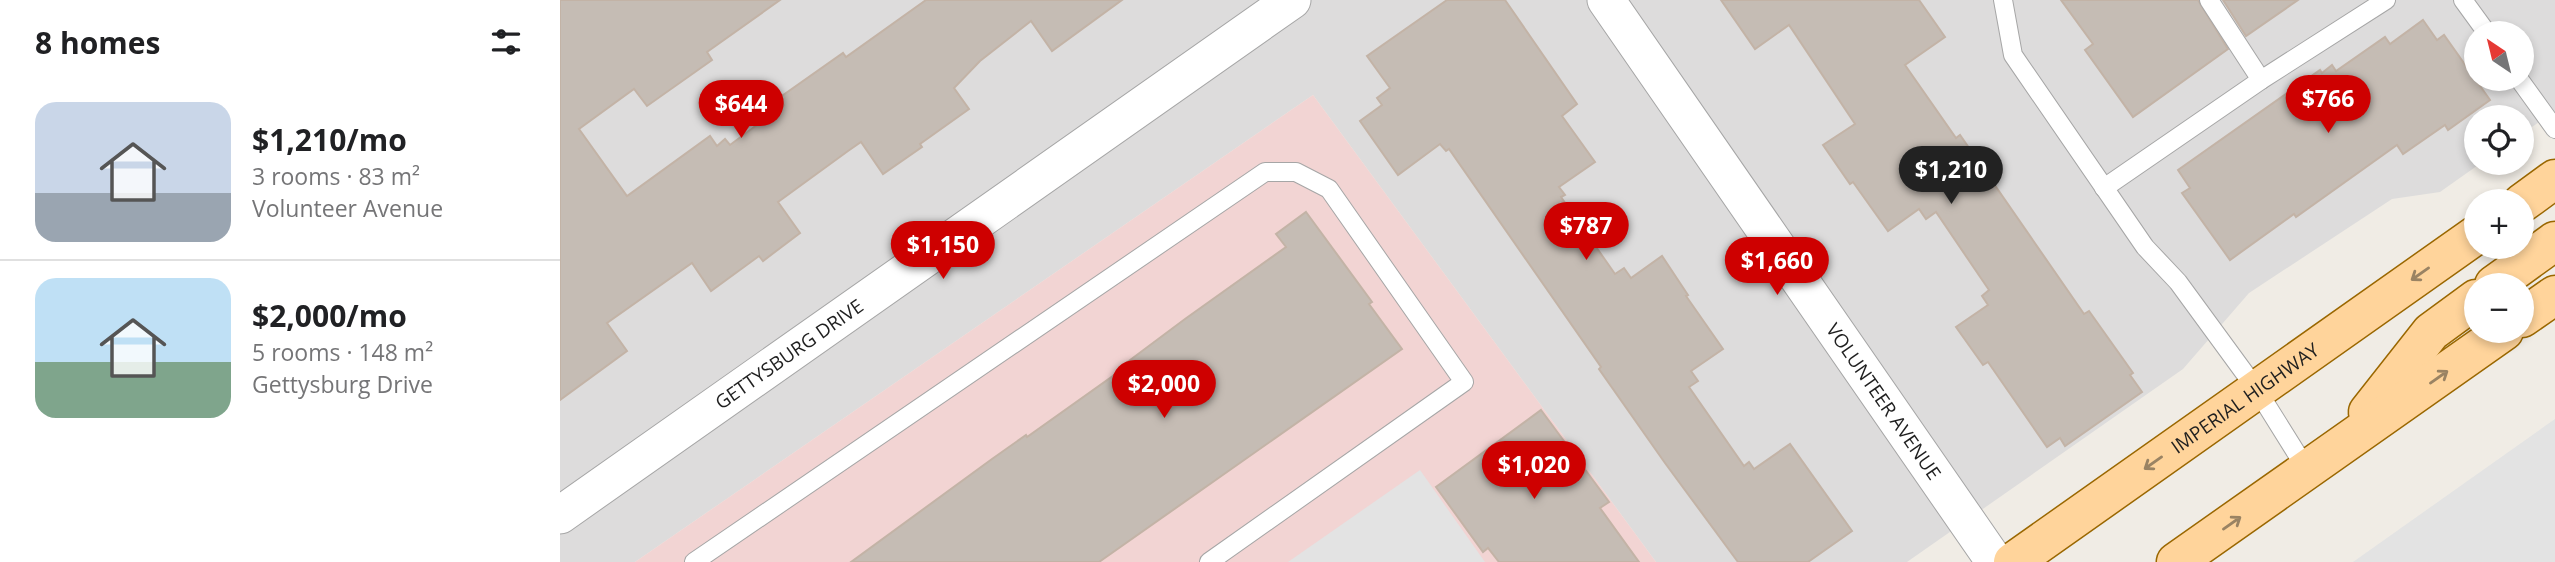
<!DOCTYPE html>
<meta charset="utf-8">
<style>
:root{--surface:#fff;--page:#f6f6f6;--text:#202124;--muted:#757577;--line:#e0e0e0;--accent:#ce0000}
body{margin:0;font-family:"Open Sans",sans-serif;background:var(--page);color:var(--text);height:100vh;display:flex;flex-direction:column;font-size:26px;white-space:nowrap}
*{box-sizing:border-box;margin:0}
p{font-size:23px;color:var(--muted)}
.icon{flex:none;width:38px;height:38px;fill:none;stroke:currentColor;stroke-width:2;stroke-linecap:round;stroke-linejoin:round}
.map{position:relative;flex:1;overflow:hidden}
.side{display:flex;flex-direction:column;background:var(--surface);width:560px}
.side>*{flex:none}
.needle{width:46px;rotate:325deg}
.tools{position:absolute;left:1904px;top:21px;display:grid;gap:14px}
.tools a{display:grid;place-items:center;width:70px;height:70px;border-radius:50%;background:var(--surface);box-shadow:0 4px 10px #0003;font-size:35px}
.price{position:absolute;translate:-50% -60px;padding:0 16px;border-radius:24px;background:var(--accent);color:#fff;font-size:23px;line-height:46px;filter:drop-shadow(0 2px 4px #0008)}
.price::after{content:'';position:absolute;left:50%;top:42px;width:21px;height:16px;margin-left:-10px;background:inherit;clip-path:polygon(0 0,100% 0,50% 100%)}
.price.selected{background:#222;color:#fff}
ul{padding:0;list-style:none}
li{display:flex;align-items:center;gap:21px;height:175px;padding:0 35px}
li+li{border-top:2px solid var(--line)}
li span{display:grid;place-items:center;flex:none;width:196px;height:140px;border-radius:21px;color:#555}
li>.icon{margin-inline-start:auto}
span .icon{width:84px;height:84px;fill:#fffc;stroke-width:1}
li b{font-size:30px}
h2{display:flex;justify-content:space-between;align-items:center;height:84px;padding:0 35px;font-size:30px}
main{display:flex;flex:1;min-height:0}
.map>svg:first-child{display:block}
.residential{fill:#dddcdc;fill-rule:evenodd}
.commercial{fill:#f2d4d3}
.parking{fill:#e3e3e3}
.building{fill:#c5bcb4;stroke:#c3b3a6;stroke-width:2}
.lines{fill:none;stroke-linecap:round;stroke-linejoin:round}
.lane-casing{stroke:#a6a6a6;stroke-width:20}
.street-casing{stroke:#a6a6a6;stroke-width:39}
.primary-casing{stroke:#9a6700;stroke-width:41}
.lane{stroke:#fff;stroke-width:18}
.street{stroke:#fff;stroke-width:37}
.primary{stroke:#ffd49b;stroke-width:38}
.oneway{stroke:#9a8363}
.labels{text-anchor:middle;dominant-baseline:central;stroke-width:5;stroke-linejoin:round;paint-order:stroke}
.street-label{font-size:19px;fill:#1f1f1f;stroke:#fff}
</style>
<main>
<section class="side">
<h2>8 homes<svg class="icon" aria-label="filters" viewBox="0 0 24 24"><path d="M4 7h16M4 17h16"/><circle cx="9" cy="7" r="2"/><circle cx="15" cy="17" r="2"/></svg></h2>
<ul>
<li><span style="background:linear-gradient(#c9d6e8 65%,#9aa5b1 0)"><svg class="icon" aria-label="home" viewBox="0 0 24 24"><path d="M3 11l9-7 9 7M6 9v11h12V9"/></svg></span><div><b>$1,210/mo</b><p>3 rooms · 83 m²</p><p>Volunteer Avenue</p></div></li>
<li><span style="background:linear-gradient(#bfe0f5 60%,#7fa58c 0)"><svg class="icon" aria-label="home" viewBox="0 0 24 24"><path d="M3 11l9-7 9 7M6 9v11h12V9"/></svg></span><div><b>$2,000/mo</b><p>5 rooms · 148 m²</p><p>Gettysburg Drive</p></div></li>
</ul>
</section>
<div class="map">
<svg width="1995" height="562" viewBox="0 0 1995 562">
<rect width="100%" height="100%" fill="#f0ece5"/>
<path class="residential" d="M0,0H1995V111L1962,134V117H1916V163H1921L1880,192L1832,199L1689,293L1623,369L1347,562H1096L753,95L75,562H0ZM1916,33H1962V79H1916Z"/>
<polygon class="commercial" points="753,95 1096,562 75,562"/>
<g class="parking">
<polygon points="1995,419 1995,562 1793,562"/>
<polygon points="860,470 925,562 728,562"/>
</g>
<g class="building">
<polygon points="0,0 220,0 147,52 152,60 87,106 74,89 19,129 67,196 150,136 157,146 165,139 170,145 224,105 219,98 283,53 286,57 366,0 562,0 492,51 471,21 420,61 394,88 409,109 360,144 362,147 323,174 301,142 288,151 218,202 240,233 203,261 199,256 151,291 132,263 47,323 67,351 0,400"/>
<polygon points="887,0 945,0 1017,104 1002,116 1035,162 999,187 1005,195 1001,197 1055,274 1064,268 1071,278 1102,256 1128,295 1126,296 1163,349 1131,371 1138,381 1129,387 1184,466 1189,462 1194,469 1230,444 1292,531 1248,562 1178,562 1105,463 1039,369 1041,367 889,149 886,151 880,144 838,175 800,121 822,105 817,98 830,88 807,56"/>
<polygon points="1161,0 1359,0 1385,37 1345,65 1396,138 1400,135 1524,314 1529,311 1573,373 1570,375 1582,392 1505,446 1500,438 1487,447 1428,362 1423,365 1396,327 1428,305 1422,296 1429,290 1376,212 1366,219 1359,209 1328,231 1293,182 1290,184 1263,145 1295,124 1229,25 1195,49"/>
<polygon points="1501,0 1638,0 1668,49 1573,117 1525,50 1533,44"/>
<polygon points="1663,0 1738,0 1686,36"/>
<polygon points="1863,20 1877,40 1884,35 1930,100 1888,130 1885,125 1843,154 1837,145 1736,217 1734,214 1670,260 1622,193 1630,188 1618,170 1760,70 1762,73 1772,65 1776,71 1825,37 1830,44"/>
<polygon points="746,212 812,302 809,304 842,349 539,562 291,562 432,459 466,435 467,437 564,368 562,366 625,319 726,247 716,234"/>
<polygon points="981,410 1049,502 1040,508 1079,562 939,562 928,548 923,552 876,487"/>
</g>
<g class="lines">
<g class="lane-casing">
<g id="lane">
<polyline points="1443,0 1453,55 1585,247 1618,282 1697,390 1747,470"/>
<polyline points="1649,0 1701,80"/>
<polyline points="1903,0 1927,33"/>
<polyline points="1959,79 1995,129"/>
<polyline points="1544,188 1701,80 1826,0"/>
<polyline points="134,562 705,172 736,172 769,189 904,382 649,562"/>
</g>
</g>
<g class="street-casing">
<g id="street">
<path id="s1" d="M1046,0L1435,562"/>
<path id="s2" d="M0,515L732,0"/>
</g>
</g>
<g class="primary-casing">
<g id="primary">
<polyline points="1962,203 1995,179"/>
<polyline points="1934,285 1995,241"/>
<polyline points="1962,318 1995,295"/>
<polyline points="1808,412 1871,332 1916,299"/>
<path id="s3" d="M1453,562L1916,235"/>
<polyline points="1616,562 1944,331"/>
</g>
</g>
<use href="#lane" class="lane"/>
<use href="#street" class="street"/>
<use href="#primary" class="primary"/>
</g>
<defs><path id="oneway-shaft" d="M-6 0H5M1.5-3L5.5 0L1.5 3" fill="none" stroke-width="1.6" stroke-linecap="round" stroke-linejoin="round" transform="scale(1.75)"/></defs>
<g class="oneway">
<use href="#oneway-shaft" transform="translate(1860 274) rotate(145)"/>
<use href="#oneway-shaft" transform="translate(1879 377) rotate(-35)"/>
<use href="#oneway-shaft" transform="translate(1593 463) rotate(145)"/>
<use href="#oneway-shaft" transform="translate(1672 523) rotate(-35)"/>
</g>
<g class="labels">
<g class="street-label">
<text stroke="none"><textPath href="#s2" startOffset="280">GETTYSBURG DRIVE</textPath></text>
<text stroke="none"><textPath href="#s3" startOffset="284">IMPERIAL HIGHWAY</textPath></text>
<text stroke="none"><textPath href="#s1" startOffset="488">VOLUNTEER AVENUE</textPath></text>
</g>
</g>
</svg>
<div class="tools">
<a><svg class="needle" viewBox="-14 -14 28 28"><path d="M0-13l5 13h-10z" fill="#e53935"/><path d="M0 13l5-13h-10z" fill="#757577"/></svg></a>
<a><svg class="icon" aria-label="locate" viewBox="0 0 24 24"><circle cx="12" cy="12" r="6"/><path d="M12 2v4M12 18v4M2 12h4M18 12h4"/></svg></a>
<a>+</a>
<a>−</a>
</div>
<b class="price" style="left:1768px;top:135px">$766</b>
<b class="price" style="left:181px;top:140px">$644</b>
<b class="price selected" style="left:1391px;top:206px">$1,210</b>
<b class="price" style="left:1026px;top:262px">$787</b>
<b class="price" style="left:383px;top:281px">$1,150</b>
<b class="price" style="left:1217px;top:297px">$1,660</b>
<b class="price" style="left:604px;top:420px">$2,000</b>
<b class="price" style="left:974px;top:501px">$1,020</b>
</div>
</main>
